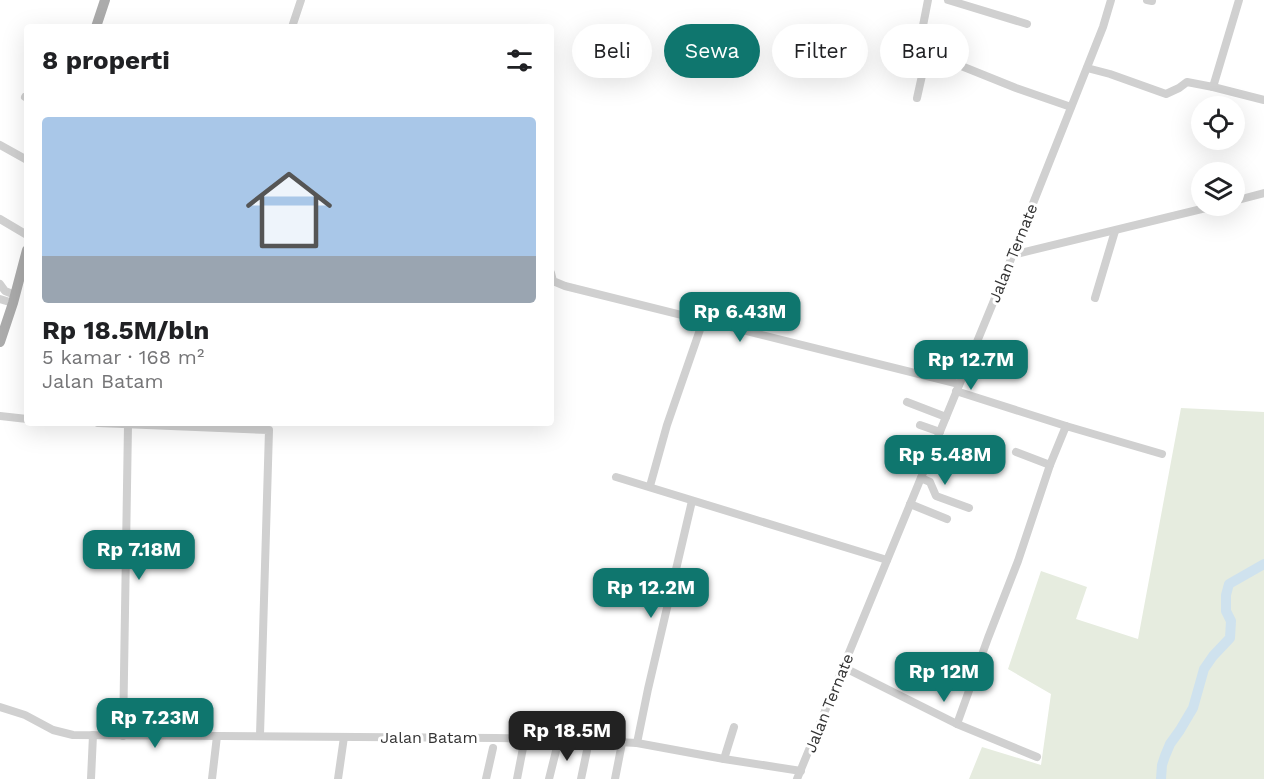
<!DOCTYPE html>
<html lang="id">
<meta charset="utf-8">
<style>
:root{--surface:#fff;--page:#f6f6f6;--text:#202124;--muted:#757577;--accent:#0f766e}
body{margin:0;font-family:"Work Sans",sans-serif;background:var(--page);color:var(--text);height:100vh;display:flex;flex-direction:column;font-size:22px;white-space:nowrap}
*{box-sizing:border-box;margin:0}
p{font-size:20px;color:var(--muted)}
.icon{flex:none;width:33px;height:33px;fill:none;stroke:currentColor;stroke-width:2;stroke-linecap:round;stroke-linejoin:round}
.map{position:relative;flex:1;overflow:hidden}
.panel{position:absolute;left:24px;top:24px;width:530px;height:402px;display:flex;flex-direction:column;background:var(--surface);border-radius:6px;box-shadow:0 6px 24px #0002}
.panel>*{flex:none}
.banner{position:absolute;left:572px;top:24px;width:570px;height:54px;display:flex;gap:12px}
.controls{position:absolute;left:1191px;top:96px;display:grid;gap:12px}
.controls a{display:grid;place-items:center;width:54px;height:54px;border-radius:50%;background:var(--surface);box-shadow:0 6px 24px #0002;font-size:30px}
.price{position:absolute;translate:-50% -51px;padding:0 14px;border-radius:12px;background:var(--accent);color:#fff;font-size:20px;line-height:39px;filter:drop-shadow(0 2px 3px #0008)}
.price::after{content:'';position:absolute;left:50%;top:36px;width:18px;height:14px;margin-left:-9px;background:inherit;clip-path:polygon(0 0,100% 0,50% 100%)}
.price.current{background:#222;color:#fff}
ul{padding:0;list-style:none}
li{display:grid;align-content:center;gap:12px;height:318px;padding:0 18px}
li span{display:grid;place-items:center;height:186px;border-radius:6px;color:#555}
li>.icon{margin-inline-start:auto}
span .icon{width:108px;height:108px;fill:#fffc;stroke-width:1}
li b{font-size:26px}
h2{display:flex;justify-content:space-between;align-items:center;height:72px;padding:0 18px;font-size:26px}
.tag{padding:0 21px;border-radius:27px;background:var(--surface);box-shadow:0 6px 24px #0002;font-size:21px;line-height:54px}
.tag.current{background:var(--accent);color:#fff}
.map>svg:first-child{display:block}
.green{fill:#e6ecdf}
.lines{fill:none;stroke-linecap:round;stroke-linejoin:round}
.river{stroke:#cfe2ee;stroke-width:10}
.minor{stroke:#d0d0d0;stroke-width:8}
.major{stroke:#ababab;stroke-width:10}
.labels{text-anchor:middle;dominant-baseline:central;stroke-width:6;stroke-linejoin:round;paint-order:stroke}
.street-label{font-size:16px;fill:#333;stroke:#fff}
</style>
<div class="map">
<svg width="1264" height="779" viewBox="0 0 1264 779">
<rect width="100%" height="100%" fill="#fff"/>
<polygon class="green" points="1181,408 1264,412 1264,779 969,779 982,747 1041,765 1051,694 1008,669 1041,571 1087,587 1076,619 1138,639"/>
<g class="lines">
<polyline class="river" points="1161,779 1162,765 1165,756 1170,744 1180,730 1193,708 1204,669 1213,656 1230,638 1231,621 1226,611 1226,595 1229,584 1264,564"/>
<g class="minor">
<polyline points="928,0 920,41 921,48 924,51 1016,88 1071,107"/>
<polyline points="948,0 1027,24"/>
<polyline points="1147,0 1152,1"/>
<polyline points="292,27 301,0"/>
<polyline points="1087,68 1110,74 1166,94 1179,88 1187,82 1213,87 1239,0"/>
<polyline points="1213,87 1264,100"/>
<polyline points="25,97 27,98"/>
<polyline points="917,98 927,53"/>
<polyline points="0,145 27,160"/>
<polyline points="1234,201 1264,193"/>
<polyline points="0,219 27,235"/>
<polyline points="1012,255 1214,206"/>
<polyline points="551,273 553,281 565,286 959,384"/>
<polyline points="0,284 5,291 15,295"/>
<polyline points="1095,298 1115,231"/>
<polyline points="0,299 13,303"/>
<polyline points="956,391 1066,426"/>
<polyline points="907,402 946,417"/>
<polyline points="0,416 27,419"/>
<polyline points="98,423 269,430 260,735"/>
<polyline points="920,425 940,432"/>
<polyline points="936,441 980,458"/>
<polyline points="907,445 931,454"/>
<polyline points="1016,452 1050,465"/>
<polyline points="616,477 887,560"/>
<polyline points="921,478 930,482 936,496 969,508"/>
<polyline points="650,486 667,425 703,321"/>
<polyline points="910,504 947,519"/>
<polyline points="843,667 957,724 1037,757"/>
<polyline points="0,707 25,715 53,730 73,735 495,738 559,739 637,743 724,759 801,771"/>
<polyline points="957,724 988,638 1018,561 1050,465 1066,426 1162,454"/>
<polyline points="123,736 128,425"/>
<polyline points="637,743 648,689 692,501"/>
<polyline points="724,759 734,727"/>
<polyline points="91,779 93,735"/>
<polyline points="212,779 217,736"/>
<polyline points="338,779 344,737"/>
<polyline points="486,779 493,748"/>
<polyline points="517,779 523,748"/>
<polyline points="549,779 559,739"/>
<polyline points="581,779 589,741"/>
<polyline points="615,779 622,743"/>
<polyline points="797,779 1009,264 1103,27 1111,0"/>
</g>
<g class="major">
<polyline points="96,27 105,0"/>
<polyline points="0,342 13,303 27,250"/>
</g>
</g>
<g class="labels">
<g class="street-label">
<text transform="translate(1013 253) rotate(-68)">Jalan Ternate</text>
<text transform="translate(829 703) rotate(-68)">Jalan Ternate</text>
<text x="429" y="737">Jalan Batam</text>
</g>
</g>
</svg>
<div class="controls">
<a><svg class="icon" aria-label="locate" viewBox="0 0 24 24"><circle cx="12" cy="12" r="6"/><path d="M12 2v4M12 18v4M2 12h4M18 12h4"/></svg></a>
<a><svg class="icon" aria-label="layers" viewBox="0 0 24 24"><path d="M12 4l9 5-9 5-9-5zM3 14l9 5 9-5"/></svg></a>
</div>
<b class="price" style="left:740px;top:343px">Rp 6.43M</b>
<b class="price" style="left:971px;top:391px">Rp 12.7M</b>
<b class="price" style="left:945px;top:486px">Rp 5.48M</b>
<b class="price" style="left:139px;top:581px">Rp 7.18M</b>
<b class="price" style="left:651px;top:619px">Rp 12.2M</b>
<b class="price" style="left:944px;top:703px">Rp 12M</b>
<b class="price" style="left:155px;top:749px">Rp 7.23M</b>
<b class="price current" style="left:567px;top:762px">Rp 18.5M</b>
<div class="banner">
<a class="tag">Beli</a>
<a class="tag current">Sewa</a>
<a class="tag">Filter</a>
<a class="tag">Baru</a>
</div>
<section class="panel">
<h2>8 properti<svg class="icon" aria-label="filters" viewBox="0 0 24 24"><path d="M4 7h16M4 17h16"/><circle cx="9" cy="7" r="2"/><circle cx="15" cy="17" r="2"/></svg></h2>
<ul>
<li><span style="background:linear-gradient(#a9c7e8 75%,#9aa5b1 0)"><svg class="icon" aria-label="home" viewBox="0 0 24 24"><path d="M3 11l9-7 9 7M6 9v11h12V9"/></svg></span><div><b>Rp 18.5M/bln</b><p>5 kamar · 168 m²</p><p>Jalan Batam</p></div></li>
</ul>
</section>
</div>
